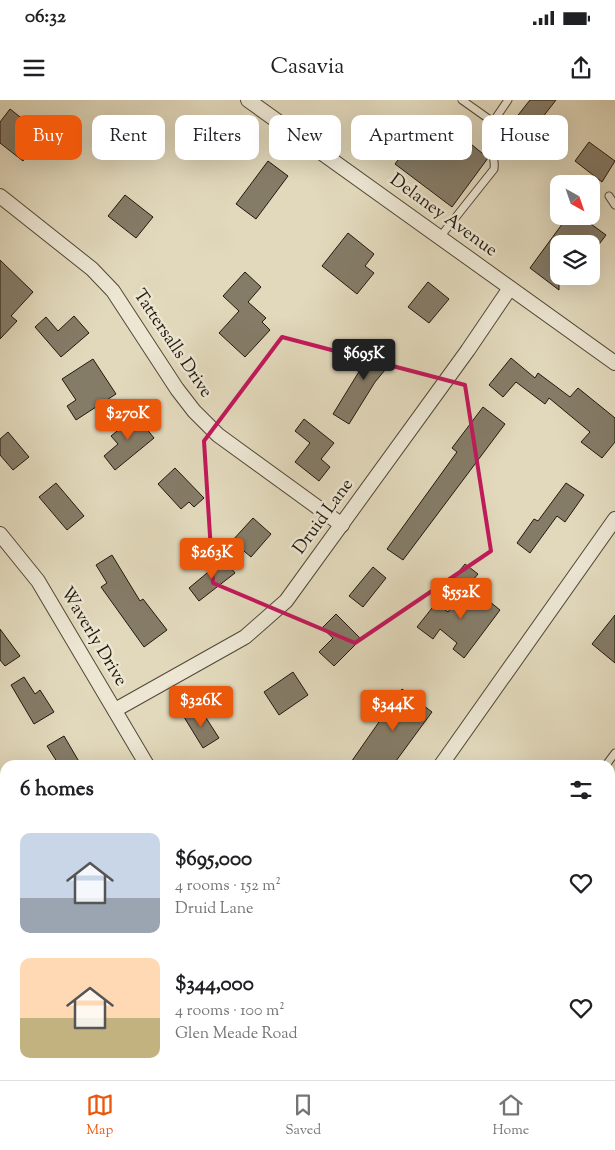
<!DOCTYPE html>
<meta charset="utf-8">
<style>
:root{--surface:#fff;--page:#f6f6f6;--text:#202124;--muted:#757577;--line:#e0e0e0;--accent:#ea580c}
body{margin:0;font-family:"Sorts Mill Goudy",serif;background:var(--page);color:var(--text);height:100vh;display:flex;flex-direction:column;font-size:19px;white-space:nowrap}
*{box-sizing:border-box;margin:0}
p{font-size:16px;color:var(--muted)}
.icon{flex:none;width:28px;height:28px;fill:none;stroke:currentColor;stroke-width:2;stroke-linecap:round;stroke-linejoin:round}
.map{position:relative;flex:1;overflow:hidden}
.details{position:absolute;left:0px;top:660px;width:615px;height:320px;display:flex;flex-direction:column;background:var(--surface);border-radius:15px 15px 0 0;box-shadow:0 5px 20px #0002}
.details>*{flex:none}
.top-card{position:absolute;left:15px;top:15px;width:585px;height:45px;display:flex;gap:10px}
.needle{width:32px;rotate:140deg}
.tools{position:absolute;left:550px;top:75px;display:grid;gap:10px}
.tools a{display:grid;place-items:center;width:50px;height:50px;border-radius:10px;background:var(--surface);box-shadow:0 5px 20px #0002;font-size:25px}
.price{position:absolute;translate:-50% -42px;padding:0 11px;border-radius:5px;background:var(--accent);color:#fff;font-size:16px;line-height:32px;filter:drop-shadow(0 1px 2px #0008)}
.price::after{content:'';position:absolute;left:50%;top:30px;width:15px;height:11px;margin-left:-8px;background:inherit;clip-path:polygon(0 0,100% 0,50% 100%)}
.price.current{background:#222;color:#fff}
ul{padding:0;list-style:none}
li{display:flex;align-items:center;gap:15px;height:125px;padding:0 20px}
li span{display:grid;place-items:center;flex:none;width:140px;height:100px;border-radius:10px;color:#555}
li>.icon{margin-inline-start:auto}
span .icon{width:60px;height:60px;fill:#fffc;stroke-width:1}
li b{font-size:21px}
h2{display:flex;justify-content:space-between;align-items:center;height:60px;padding:0 20px;font-size:21px}
.tag{padding:0 18px;border-radius:10px;background:var(--surface);box-shadow:0 5px 20px #0002;font-size:18px;line-height:45px}
.tag.current{background:var(--accent);color:#fff}
.status{display:flex;justify-content:space-between;align-items:center;height:35px;padding:0 25px;background:var(--surface);direction:ltr}
.status svg{height:14px;fill:currentColor}
header{display:flex;justify-content:space-between;align-items:center;height:65px;padding:0 20px;background:var(--surface);font-size:22px;font-weight:600}
.tabs{display:flex;justify-content:space-around;align-items:center;height:70px;border-top:1px solid var(--line);background:var(--surface);font-size:14px;color:var(--muted)}
.tabs a{display:grid;justify-items:center;gap:2px}
.tabs .current{color:var(--accent)}
.map>svg:first-child{display:block}
.building{fill:#857c68;stroke:#21180d}
.lines{fill:none;stroke-linecap:round;stroke-linejoin:round}
.lane-casing{stroke:#514839;stroke-width:9}
.street-casing{stroke:#514839;stroke-width:16}
.lane{stroke:#ece6d3;stroke-width:7}
.street{stroke:#ece6d3;stroke-width:14}
.marked{fill:none;stroke:#c2185b;stroke-width:4;stroke-linejoin:round}
.labels{text-anchor:middle;dominant-baseline:central;stroke-width:5;stroke-linejoin:round;paint-order:stroke}
.street-label{font-size:18px;fill:#21180d;stroke:#ece6d3}
</style>
<div class="status"><b>06:32</b><svg viewBox="0 0 49 12"><path d="M0 12V9h3v3zM5 12V6h3v6zM10 12V3h3v9zM15 12V0h3v12zM26 1h20v11H26zM47 4h2v5h-2z"/></svg></div>
<header><svg class="icon" aria-label="menu" viewBox="0 0 24 24"><path d="M4 6h16M4 12h16M4 18h16"/></svg>Casavia<svg class="icon" aria-label="share" viewBox="0 0 24 24"><path d="M12 15V3M7 8l5-5 5 5M5 13v7h14v-7"/></svg></header>
<div class="map">
<svg width="615" height="980" viewBox="0 0 615 980">
<rect width="100%" height="100%" fill="#e2d9bc"/>
<filter id="stains"><feTurbulence type="fractalNoise" baseFrequency=".004" numOctaves="4"/><feColorMatrix values="0 0 0 0 .2 0 0 0 0 .09 0 0 0 0 .02 0 0 0 .5 -.17"/></filter>
<radialGradient id="worn" r=".72"><stop offset=".6" stop-color="#630" stop-opacity="0"/><stop offset="1" stop-color="#630" stop-opacity=".3"/></radialGradient>
<g class="building">
<polygon points="530,0 556,0 532,31 515,19"/>
<polygon points="10,9 29,24 33,19 47,29 23,61 0,43 0,22"/>
<polygon points="425,24 459,50 466,40 488,58 452,107 395,64"/>
<polygon points="589,42 615,61 602,82 575,61"/>
<polygon points="268,61 288,76 256,119 236,104"/>
<polygon points="125,95 153,117 136,138 108,116"/>
<polygon points="568,116 580,116 606,135 591,155 591,144 559,144 559,190 530,168"/>
<polygon points="348,133 374,154 365,166 374,173 357,194 322,166"/>
<polygon points="0,160 33,192 11,216 17,221 0,239"/>
<polygon points="245,172 261,187 248,202 266,218 262,222 270,230 245,257 219,233 239,211 223,196"/>
<polygon points="428,182 449,199 429,223 408,207"/>
<polygon points="74,216 89,233 61,257 35,227 46,217 58,231"/>
<polygon points="374,242 395,258 375,282 349,324 333,314 360,270 355,266"/>
<polygon points="511,258 535,278 538,273 570,297 578,288 615,318 615,342 602,358 581,342 590,332 549,298 545,304 516,282 503,297 489,285"/>
<polygon points="93,259 116,294 76,320 67,306 76,300 62,279"/>
<polygon points="483,307 505,324 403,460 387,449 457,352 452,348"/>
<polygon points="132,311 154,338 115,370 104,356 118,344 111,336 127,323 123,318"/>
<polygon points="304,319 334,343 321,359 330,367 319,381 295,362 310,343 295,331"/>
<polygon points="8,332 29,357 13,370 0,355 0,339"/>
<polygon points="175,368 204,398 194,407 189,402 181,409 158,384"/>
<polygon points="56,383 84,416 67,430 39,397"/>
<polygon points="566,383 584,395 565,422 557,416 530,453 517,443 534,419 538,421"/>
<polygon points="253,418 271,434 251,457 232,441"/>
<polygon points="112,455 140,501 143,499 167,530 144,547 101,487 107,483 96,465"/>
<polygon points="224,459 235,473 199,501 189,488"/>
<polygon points="465,464 478,474 463,492 450,482"/>
<polygon points="373,467 386,478 363,507 349,496"/>
<polygon points="469,485 500,510 464,558 453,549 457,543 440,529 433,539 417,527 436,503 448,512"/>
<polygon points="336,514 361,539 334,566 319,552 333,538 322,528"/>
<polygon points="615,515 615,563 592,544"/>
<polygon points="0,529 20,556 5,566 0,560"/>
<polygon points="293,572 308,595 279,615 264,592"/>
<polygon points="24,577 35,594 40,590 54,612 34,624 11,585"/>
<polygon points="402,589 432,612 393,665 349,665"/>
<polygon points="199,607 219,638 203,648 184,617"/>
<polygon points="64,636 81,665 59,665 47,646"/>
</g>
<g class="lines">
<g class="lane-casing">
<g id="lane">
<polyline points="462,0 493,22 508,0"/>
<polyline points="609,96 615,105"/>
<path d="M440,137L494,69C497,48 479,49 493,22"/>
<polyline points="606,665 615,653"/>
<polyline points="610,811 615,815"/>
<polyline points="492,975 502,980"/>
</g>
</g>
<g class="street-casing">
<g id="street">
<polyline points="248,0 615,263"/>
<polyline points="0,96 92,169 113,191 177,289 194,311 218,335 342,425"/>
<polyline points="0,434 38,481 147,665"/>
<polyline points="115,610 245,537 286,501 468,250 510,188"/>
<polyline points="441,665 615,419"/>
<polyline points="0,949 5,965"/>
<polyline points="2,980 9,975"/>
</g>
</g>
<use href="#lane" class="lane"/>
<use href="#street" class="street"/>
</g>
<path class="marked" d="M282,237L465,285L491,451L355,543L213,483L204,341Z"/>
<g class="labels">
<g class="street-label">
<text transform="translate(443 116) rotate(36)">Delaney Avenue</text>
<text transform="translate(172 244) rotate(56)">Tattersalls Drive</text>
<text transform="translate(324 417) rotate(-54)">Druid Lane</text>
<text transform="translate(93 537) rotate(59)">Waverly Drive</text>
</g>
</g>
<rect width="100%" height="100%" filter="url(#stains)"/>
<rect width="100%" height="100%" fill="url(#worn)"/>
</svg>
<div class="tools">
<a><svg class="needle" viewBox="-14 -14 28 28"><path d="M0-13l5 13h-10z" fill="#e53935"/><path d="M0 13l5-13h-10z" fill="#757577"/></svg></a>
<a><svg class="icon" aria-label="layers" viewBox="0 0 24 24"><path d="M12 4l9 5-9 5-9-5zM3 14l9 5 9-5"/></svg></a>
</div>
<b class="price current" style="left:364px;top:281px">$695K</b>
<b class="price" style="left:128px;top:341px">$270K</b>
<b class="price" style="left:212px;top:480px">$263K</b>
<b class="price" style="left:461px;top:520px">$552K</b>
<b class="price" style="left:201px;top:628px">$326K</b>
<b class="price" style="left:393px;top:632px">$344K</b>
<div class="top-card">
<a class="tag current">Buy</a>
<a class="tag">Rent</a>
<a class="tag">Filters</a>
<a class="tag">New</a>
<a class="tag">Apartment</a>
<a class="tag">House</a>
</div>
<section class="details">
<h2>6 homes<svg class="icon" aria-label="filters" viewBox="0 0 24 24"><path d="M4 7h16M4 17h16"/><circle cx="9" cy="7" r="2"/><circle cx="15" cy="17" r="2"/></svg></h2>
<ul>
<li><span style="background:linear-gradient(#c9d6e8 65%,#9aa5b1 0)"><svg class="icon" aria-label="home" viewBox="0 0 24 24"><path d="M3 11l9-7 9 7M6 9v11h12V9"/></svg></span><div><b>$695,000</b><p>4 rooms · 152 m²</p><p>Druid Lane</p></div><svg class="icon" aria-label="heart" viewBox="0 0 24 24"><path d="M12 20l-8-8c-3-5 5-10 8-4 3-6 11-1 8 4z"/></svg></li>
<li><span style="background:linear-gradient(#ffd9b3 60%,#c2b280 0)"><svg class="icon" aria-label="home" viewBox="0 0 24 24"><path d="M3 11l9-7 9 7M6 9v11h12V9"/></svg></span><div><b>$344,000</b><p>4 rooms · 100 m²</p><p>Glen Meade Road</p></div><svg class="icon" aria-label="heart" viewBox="0 0 24 24"><path d="M12 20l-8-8c-3-5 5-10 8-4 3-6 11-1 8 4z"/></svg></li>
</ul>
</section>
</div>
<nav class="tabs">
<a class="current"><svg class="icon" aria-label="map" viewBox="0 0 24 24"><path d="M3 6l6-2 6 2 6-2v14l-6 2-6-2-6 2zM9 4v14M15 6v14"/></svg>Map</a>
<a><svg class="icon" aria-label="saved" viewBox="0 0 24 24"><path d="M7 4h10v16l-5-4-5 4z"/></svg>Saved</a>
<a><svg class="icon" aria-label="home" viewBox="0 0 24 24"><path d="M3 11l9-7 9 7M6 9v11h12V9"/></svg>Home</a>
</nav>
